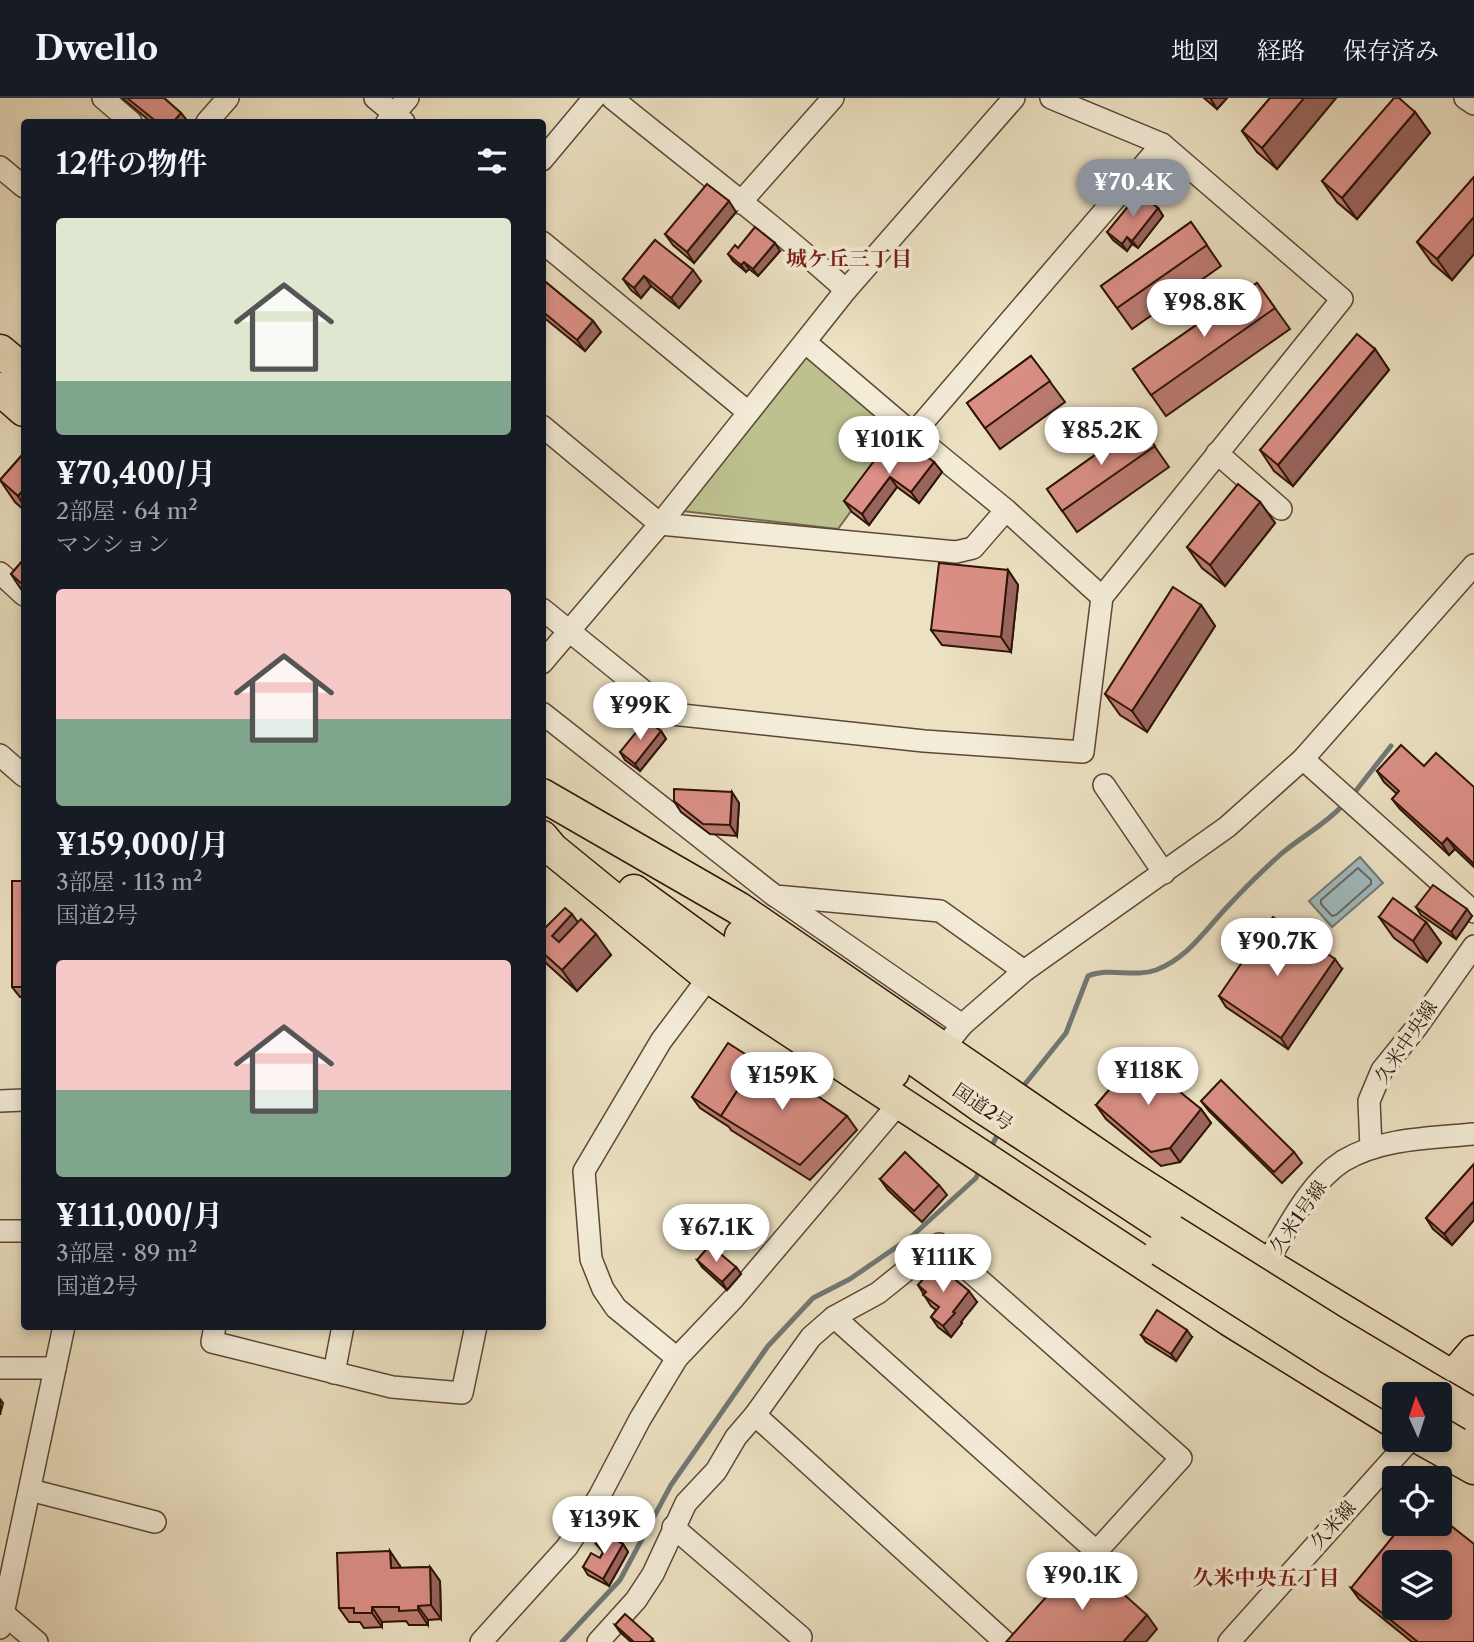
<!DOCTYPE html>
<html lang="ja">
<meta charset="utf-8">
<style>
:root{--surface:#171b24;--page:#242831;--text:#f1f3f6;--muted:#9ea1a6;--line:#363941;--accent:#8c9099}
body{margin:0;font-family:"Libre Caslon Text","Noto Serif JP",serif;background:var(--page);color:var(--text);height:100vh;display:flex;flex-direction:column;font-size:26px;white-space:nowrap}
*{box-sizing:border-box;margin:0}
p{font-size:23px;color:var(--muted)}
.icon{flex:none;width:38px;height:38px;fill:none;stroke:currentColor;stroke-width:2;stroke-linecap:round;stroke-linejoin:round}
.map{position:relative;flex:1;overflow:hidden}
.drawer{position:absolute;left:21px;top:21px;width:525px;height:1211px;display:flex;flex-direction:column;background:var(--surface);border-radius:7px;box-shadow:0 4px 10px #0003}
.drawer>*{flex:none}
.needle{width:46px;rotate:357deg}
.buttons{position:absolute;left:1382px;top:1284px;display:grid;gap:14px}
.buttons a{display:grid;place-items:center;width:70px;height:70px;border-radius:7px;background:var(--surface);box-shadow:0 4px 10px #0003;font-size:35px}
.price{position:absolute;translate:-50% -60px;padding:0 16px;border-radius:24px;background:#fff;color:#222;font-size:23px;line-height:46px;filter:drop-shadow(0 2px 4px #0008)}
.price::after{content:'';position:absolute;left:50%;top:42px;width:21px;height:16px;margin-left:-10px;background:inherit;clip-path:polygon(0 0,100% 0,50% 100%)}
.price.on{background:var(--accent);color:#fff}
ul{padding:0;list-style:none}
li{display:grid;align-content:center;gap:14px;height:371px;padding:0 35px}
li span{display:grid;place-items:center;height:217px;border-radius:7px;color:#555}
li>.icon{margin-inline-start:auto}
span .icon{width:126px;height:126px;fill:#fffc;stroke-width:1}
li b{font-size:30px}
h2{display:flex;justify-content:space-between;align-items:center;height:84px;padding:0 35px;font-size:30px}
header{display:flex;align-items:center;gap:42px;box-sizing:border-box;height:98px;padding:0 35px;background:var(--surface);border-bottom:2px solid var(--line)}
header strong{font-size:33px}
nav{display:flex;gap:38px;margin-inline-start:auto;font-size:24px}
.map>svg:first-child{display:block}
.green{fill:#bdc18f;stroke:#756a4b;stroke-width:2}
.water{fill:#9fbabf;stroke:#717875;stroke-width:2}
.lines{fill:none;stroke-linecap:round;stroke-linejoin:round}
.shore{stroke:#666763;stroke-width:2}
.stream{stroke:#717875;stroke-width:5}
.minor-casing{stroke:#5d4736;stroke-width:24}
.highway-casing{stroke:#2d1407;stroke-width:35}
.minor{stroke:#f3ecd7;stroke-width:21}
.highway{stroke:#ece1c2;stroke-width:32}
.highway-bridge-casing{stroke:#2d1407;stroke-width:35;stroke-linecap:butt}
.highway-bridge{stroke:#ece1c2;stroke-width:32}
.wall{fill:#bc7b73;stroke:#2d1407;stroke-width:2}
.shaded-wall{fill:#99645e;stroke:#2d1407;stroke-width:2}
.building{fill:#db8f86;stroke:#2d1407;stroke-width:2;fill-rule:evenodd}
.labels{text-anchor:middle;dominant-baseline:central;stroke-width:7;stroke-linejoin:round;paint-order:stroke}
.street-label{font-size:19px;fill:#2d1407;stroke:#f3ecd7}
.neighbourhood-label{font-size:21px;font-weight:bold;fill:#7a1f14;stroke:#f3ecd7}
</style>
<header>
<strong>Dwello</strong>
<nav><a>地図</a><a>経路</a><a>保存済み</a></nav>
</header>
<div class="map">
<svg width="1474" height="1544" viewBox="0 0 1474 1544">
<rect width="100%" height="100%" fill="#ece1c2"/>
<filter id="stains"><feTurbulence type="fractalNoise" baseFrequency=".00286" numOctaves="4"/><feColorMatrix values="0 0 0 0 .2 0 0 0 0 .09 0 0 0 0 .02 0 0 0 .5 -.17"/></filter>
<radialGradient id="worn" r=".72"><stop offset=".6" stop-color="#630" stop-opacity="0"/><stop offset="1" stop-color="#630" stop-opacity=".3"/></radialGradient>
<polygon class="green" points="806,257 904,340 838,431 682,413"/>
<polygon class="water" points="1360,759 1383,785 1332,829 1309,803"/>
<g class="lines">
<polygon class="shore" points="1358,770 1371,782 1371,786 1336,817 1332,818 1321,806 1321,802"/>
<g class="stream">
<polyline points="1351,699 1391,648"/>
<path d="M1021,991L1066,935L1088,878C1110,869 1134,880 1156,872C1189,859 1205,832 1228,808C1245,790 1263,772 1281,756C1303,737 1324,728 1344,706"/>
<polyline points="989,1053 999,1034"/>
<polyline points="562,1544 620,1482 671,1387 768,1248 813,1200 850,1181 911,1139 976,1080 980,1071"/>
</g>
<g class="minor-casing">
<g id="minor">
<polyline points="103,0 131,24"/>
<polyline points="375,0 404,24"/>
<path d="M612,0C690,64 771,124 846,192"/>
<polyline points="1465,0 1474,6"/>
<polyline points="207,24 228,0"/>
<polyline points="387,24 408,0"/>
<polyline points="542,62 594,0"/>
<polyline points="0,69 24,89"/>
<polyline points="740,105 833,0"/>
<polyline points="542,144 748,314"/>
<polyline points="805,244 913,336"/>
<polyline points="542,328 660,426 956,454 973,450 1006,412"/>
<polyline points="1217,355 1281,411"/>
<polyline points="0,475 24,497"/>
<polyline points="1102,499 1006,412 913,336 1162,46"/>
<polyline points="542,511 672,616 924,643 1083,654 1102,499 1342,201 1162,46 1051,0"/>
<polyline points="542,565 660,426 846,192 1014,0"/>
<polyline points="542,615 775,798 940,813 1024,873"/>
<polyline points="0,657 24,678"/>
<polyline points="1303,661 1474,814"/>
<polyline points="1104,687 1164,775"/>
<polyline points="777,799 962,927"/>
<polyline points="943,951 962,927 1024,873 1227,729 1303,661 1474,467"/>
<polyline points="0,1003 24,1002"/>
<polyline points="1371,1050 1369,1003 1382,972 1416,930 1474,848"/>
<polyline points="0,1133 24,1133"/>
<path d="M1260,1176C1283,1140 1306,1087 1343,1063C1381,1040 1431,1040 1474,1036"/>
<polyline points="834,1219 878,1195 939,1146 1181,1360 1087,1464"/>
<polyline points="215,1228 212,1244 392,1289 462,1295 476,1228"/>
<polyline points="677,1260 616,1210 603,1191 591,1161 584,1073 661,943 709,879"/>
<polyline points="0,1270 55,1270"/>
<polyline points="334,1275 343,1228"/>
<polyline points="755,1317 1005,1544"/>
<polyline points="30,1392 155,1424"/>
<polyline points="673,1429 801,1539"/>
<polyline points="4,1516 37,1544"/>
<polyline points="0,1530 64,1228"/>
<polyline points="481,1544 567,1449 599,1399 640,1321 677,1260 733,1201 900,1004"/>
<polyline points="598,1544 636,1502 653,1476 686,1405 716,1373 736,1339 755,1317 811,1239 834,1219 1097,1454"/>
<polyline points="1229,1544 1410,1342"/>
</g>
</g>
<g class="highway-casing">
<g id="highway">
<polyline points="0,253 24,273"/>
<polyline points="0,291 24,312"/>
<polyline points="542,697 738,810 1125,1076 1266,1166 1474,1292"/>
<polyline points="542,739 552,751 709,879 1230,1222 1395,1324"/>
<polyline points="634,793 725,859 893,974"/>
<polyline points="741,838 981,1008 1172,1133"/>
<polyline points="1440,1297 1452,1280 1474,1254"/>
<polyline points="1440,1325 1474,1345"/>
<polyline points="1424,1342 1474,1370"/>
</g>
</g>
<use href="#minor" class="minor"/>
<use href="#highway" class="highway"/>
<g class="highway-bridge-casing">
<g id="highway-bridge">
<polyline points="1172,1133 1335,1235 1439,1297"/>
<polyline points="1161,1152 1330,1260 1395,1299"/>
<polyline points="1440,1297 1474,1317"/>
</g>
</g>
<use href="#highway-bridge" class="highway-bridge"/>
</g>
<g class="wall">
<polygon points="122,0 164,0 181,15 188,24 151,24"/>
<polygon points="1204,0 1227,0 1217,11"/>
<polygon points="1270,0 1336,0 1277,71 1257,54 1242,33"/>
<polygon points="1415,14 1430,35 1357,121 1337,104 1322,83"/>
<polygon points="1474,79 1474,156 1452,182 1432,165 1417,144"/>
<polygon points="1158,110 1163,118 1138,150 1132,146 1127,153 1113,142 1107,134"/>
<polygon points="736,114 694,165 673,147 665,136"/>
<polygon points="1191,124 1221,168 1132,231 1101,188"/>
<polygon points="655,142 701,183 679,210 651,188 641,200 631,192 623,181"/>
<polygon points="738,150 780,153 758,178 749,171 746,174 733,163 728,156"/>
<polygon points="542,181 593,223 601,234 585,253 542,218"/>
<polygon points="1257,185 1290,231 1166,318 1133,271"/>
<polygon points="1375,251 1389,272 1293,388 1274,373 1260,352"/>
<polygon points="1031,258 1065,304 1000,351 967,305"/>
<polygon points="1139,326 1169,369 1077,434 1047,391"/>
<polygon points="24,355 24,412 15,404 0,382"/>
<polygon points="899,363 934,364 942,374 919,405 897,389 869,427 852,414 844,403"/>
<polygon points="1260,404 1275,425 1225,488 1202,470 1187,449"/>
<polygon points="24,461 24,494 21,491 11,476"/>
<polygon points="1008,472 1018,487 1011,554 942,547 931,532"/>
<polygon points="1201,507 1215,528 1147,634 1120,617 1105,596"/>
<polygon points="661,633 666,641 640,673 625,662 620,654"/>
<polygon points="1424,668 1474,689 1474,769 1455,751 1449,757 1400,711 1392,701 1397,696 1384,684 1377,673"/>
<polygon points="674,703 739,705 737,738 710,736 681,714"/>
<polygon points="24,783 24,899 20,899 12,889"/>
<polygon points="1416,809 1472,818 1456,841 1421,817"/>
<polygon points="1379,819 1426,824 1441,845 1427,864 1394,840"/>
<polygon points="578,824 611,857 577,893 547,866 542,860 542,833"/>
<polygon points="1342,871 1288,951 1226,909 1219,898"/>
<polygon points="756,963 787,979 811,988 811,994 847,1018 857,1032 810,1082 731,1032 729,1029 700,1010 692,999"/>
<polygon points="1201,1003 1294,1054 1302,1065 1282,1085 1209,1013"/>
<polygon points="1096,1007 1201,1011 1211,1025 1180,1064 1161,1068 1106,1021"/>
<polygon points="1474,1066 1474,1122 1452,1147 1433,1131 1426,1120"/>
<polygon points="880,1081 939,1087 947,1097 922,1124 888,1092"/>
<polygon points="697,1162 736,1169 741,1176 727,1192 702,1169"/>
<polygon points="932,1177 977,1204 961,1224 962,1225 951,1239 938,1229 931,1219 936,1212 931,1208 918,1187"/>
<polygon points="1141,1237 1192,1239 1176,1263 1146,1244"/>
<polygon points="596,1446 623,1446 628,1454 609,1488 588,1477 583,1469 600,1460 603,1454"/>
<polygon points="400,1468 401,1470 430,1469 440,1483 441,1521 428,1522 428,1527 409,1527 406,1523 382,1524 382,1529 364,1530 360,1524 349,1524 339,1510"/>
<polygon points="1351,1490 1474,1544 1412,1544 1359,1501"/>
<polygon points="615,1527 655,1544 631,1544 620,1534"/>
</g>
<g class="shaded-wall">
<polygon points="1210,0 1227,0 1217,11"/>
<polygon points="1304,0 1336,0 1277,71 1262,50"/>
<polygon points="1415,14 1430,35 1357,121 1342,100"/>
<polygon points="181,15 188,24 173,24"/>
<polygon points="729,103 736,114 694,165 687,154"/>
<polygon points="1158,110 1163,118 1138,150 1132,143"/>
<polygon points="1474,119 1474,156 1452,182 1437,161"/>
<polygon points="1127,139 1132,146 1127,153 1122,146"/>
<polygon points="775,145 780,153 758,178 753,171"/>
<polygon points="744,164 749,171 746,174 741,167"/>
<polygon points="693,172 701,183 679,210 671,200"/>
<polygon points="644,178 651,188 641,200 634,190"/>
<polygon points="593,223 601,234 585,253 577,242"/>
<polygon points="1375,251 1389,272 1293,388 1278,367"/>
<polygon points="934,364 942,374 919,405 911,394"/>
<polygon points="890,379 897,389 869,427 862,416"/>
<polygon points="24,391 24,408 18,398"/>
<polygon points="1260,404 1275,425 1225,488 1210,467"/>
<polygon points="1008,472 1018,487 1011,554 1001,539"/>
<polygon points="1201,507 1215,528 1147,634 1132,613"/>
<polygon points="661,633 666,641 640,673 635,666"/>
<polygon points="732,694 739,705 737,738 730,727"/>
<polygon points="1447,740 1455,751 1449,757 1442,746"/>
<polygon points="1467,811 1472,818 1456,841 1451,834"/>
<polygon points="572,816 587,837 567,859 552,838"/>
<polygon points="1426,824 1441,845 1427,864 1413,843"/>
<polygon points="596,836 611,857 577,893 562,872"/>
<polygon points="1335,861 1342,871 1288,951 1281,940"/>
<polygon points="801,974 811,988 811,1002 801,987"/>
<polygon points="1201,1011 1211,1025 1180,1064 1170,1050"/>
<polygon points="1474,1103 1474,1122 1452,1147 1444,1136"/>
<polygon points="736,1169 741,1176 727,1192 722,1184"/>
<polygon points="969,1193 977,1204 961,1224 962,1225 951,1239 943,1228 953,1214"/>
<polygon points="1187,1232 1192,1239 1176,1263 1171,1256"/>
<polygon points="0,1301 3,1305 0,1317"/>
<polygon points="623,1446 628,1454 609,1488 603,1481"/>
<polygon points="390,1453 400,1468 401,1484 391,1470"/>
<polygon points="430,1469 440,1483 441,1521 431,1507"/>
<polygon points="418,1508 428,1522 428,1527 418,1512"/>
<polygon points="372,1509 382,1524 382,1529 372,1515"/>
<polygon points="1147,1517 1157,1531 1146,1544 1123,1544"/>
</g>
<g class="building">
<polygon points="127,0 164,0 181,15 173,24 157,24"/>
<polygon points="1270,0 1304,0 1262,50 1242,33"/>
<polygon points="1394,0 1399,0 1415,14 1342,100 1322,83"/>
<polygon points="1474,79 1474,119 1437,161 1417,144"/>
<polygon points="707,86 729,103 687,154 665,136"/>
<polygon points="1139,95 1158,110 1132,143 1127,139 1122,146 1107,134"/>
<polygon points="1191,124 1207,147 1117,210 1101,188"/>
<polygon points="755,129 775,145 753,171 744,164 741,167 728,156 735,147 738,150"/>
<polygon points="655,142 693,172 671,200 644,178 634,190 623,181"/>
<polygon points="542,181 593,223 577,242 542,213"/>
<polygon points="1257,185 1275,210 1151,297 1133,271"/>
<polygon points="1357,236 1375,251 1278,367 1260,352"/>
<polygon points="1031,258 1050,283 985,330 967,305"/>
<polygon points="1139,326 1155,348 1062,413 1047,391"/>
<polygon points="911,347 934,364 911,394 890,379 862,416 844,403 883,351 899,363"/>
<polygon points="24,355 24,391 18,398 0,382"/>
<polygon points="1238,386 1260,404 1210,467 1187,449"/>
<polygon points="24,461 24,488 11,476"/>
<polygon points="939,465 1008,472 1001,539 931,532"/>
<polygon points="1173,489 1201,507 1132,613 1105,596"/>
<polygon points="646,622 661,633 635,666 620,654"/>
<polygon points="1401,647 1424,668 1436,655 1474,689 1474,766 1447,740 1442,746 1392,701 1399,693 1377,673"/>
<polygon points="674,691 732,694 730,727 703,726 674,703"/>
<rect x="12" y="783" width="12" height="106"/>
<polygon points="1433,787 1467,811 1451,834 1416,809"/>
<polygon points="1393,800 1426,824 1413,843 1379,819"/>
<polygon points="565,810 572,816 552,838 559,844 581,821 596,836 562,872 542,854 542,833"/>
<polygon points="1273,819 1335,861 1281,940 1219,898"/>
<polygon points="728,945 756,963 721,1018 692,999"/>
<polygon points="759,959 787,979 801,974 801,987 847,1018 800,1067 721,1018"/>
<polygon points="1137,959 1201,1011 1170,1050 1151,1054 1096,1007"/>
<polygon points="1221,982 1294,1054 1274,1074 1201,1003"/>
<polygon points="905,1054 939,1087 914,1113 880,1081"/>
<polygon points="1474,1066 1474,1103 1444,1136 1426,1120"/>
<polygon points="710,1147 736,1169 722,1184 697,1162"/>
<polygon points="939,1168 969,1193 953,1214 955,1215 943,1228 931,1219 939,1209 923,1197 926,1194 918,1187 929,1174 932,1177"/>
<polygon points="1157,1212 1187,1232 1171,1256 1141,1237"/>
<path d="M1440,1419L1474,1446V1544H1418L1351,1490L1403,1426H1440ZM1395,1465H1440V1510H1395Z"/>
<polygon points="603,1435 623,1446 603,1481 583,1469 591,1455 600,1460 605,1451 596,1446"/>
<polygon points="390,1453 391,1470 430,1469 431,1507 418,1508 418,1512 399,1513 399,1509 372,1509 372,1515 354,1515 354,1510 339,1510 337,1455"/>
<polygon points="1082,1459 1147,1517 1123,1544 1006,1544"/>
<polygon points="625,1516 653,1541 650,1544 634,1544 615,1527"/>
</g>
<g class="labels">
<g class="street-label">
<text transform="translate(1406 944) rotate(-56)">久米中央線</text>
<text transform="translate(983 1009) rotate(34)">国道2号</text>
<text transform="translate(1298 1119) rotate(-55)">久米1号線</text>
<text transform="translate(1333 1427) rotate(-48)">久米線</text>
</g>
<g class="neighbourhood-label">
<text x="849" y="160">城ケ丘三丁目</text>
<text x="1266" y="1479">久米中央五丁目</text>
</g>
</g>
<rect width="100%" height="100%" filter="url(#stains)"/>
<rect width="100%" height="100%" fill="url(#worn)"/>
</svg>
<div class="buttons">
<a><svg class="needle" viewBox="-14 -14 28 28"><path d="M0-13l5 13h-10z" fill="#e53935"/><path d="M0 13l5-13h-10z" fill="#9ea1a6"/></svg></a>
<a><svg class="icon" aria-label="locate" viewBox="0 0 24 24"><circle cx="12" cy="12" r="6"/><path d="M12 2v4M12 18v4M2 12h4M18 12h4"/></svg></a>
<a><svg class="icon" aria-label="layers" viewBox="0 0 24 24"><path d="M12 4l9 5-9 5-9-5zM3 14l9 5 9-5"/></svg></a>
</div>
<b class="price on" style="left:1133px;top:121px">¥70.4K</b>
<b class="price" style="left:1204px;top:241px">¥98.8K</b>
<b class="price" style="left:1101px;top:369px">¥85.2K</b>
<b class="price" style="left:889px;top:378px">¥101K</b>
<b class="price" style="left:640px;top:644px">¥99K</b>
<b class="price" style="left:1277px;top:880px">¥90.7K</b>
<b class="price" style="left:1148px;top:1009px">¥118K</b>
<b class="price" style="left:782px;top:1014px">¥159K</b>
<b class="price" style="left:716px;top:1166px">¥67.1K</b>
<b class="price" style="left:943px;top:1196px">¥111K</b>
<b class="price" style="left:604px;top:1458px">¥139K</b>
<b class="price" style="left:1082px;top:1514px">¥90.1K</b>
<section class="drawer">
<h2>12件の物件<svg class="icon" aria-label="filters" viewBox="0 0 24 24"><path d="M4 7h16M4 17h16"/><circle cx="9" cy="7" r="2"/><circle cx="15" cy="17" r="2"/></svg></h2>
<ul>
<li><span style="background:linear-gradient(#dfe7d0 75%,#7fa58c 0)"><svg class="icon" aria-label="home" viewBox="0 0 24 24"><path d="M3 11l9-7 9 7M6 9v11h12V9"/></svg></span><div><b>¥70,400/月</b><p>2部屋 · 64 m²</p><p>マンション</p></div></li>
<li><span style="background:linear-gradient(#f6c9c9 60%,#7fa58c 0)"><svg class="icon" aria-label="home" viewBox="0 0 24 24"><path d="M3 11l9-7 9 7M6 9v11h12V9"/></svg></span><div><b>¥159,000/月</b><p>3部屋 · 113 m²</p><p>国道2号</p></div></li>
<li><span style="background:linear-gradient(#f6c9c9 60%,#7fa58c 0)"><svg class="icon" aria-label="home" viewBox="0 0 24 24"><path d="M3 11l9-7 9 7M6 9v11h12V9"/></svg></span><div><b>¥111,000/月</b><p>3部屋 · 89 m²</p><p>国道2号</p></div></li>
</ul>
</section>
</div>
